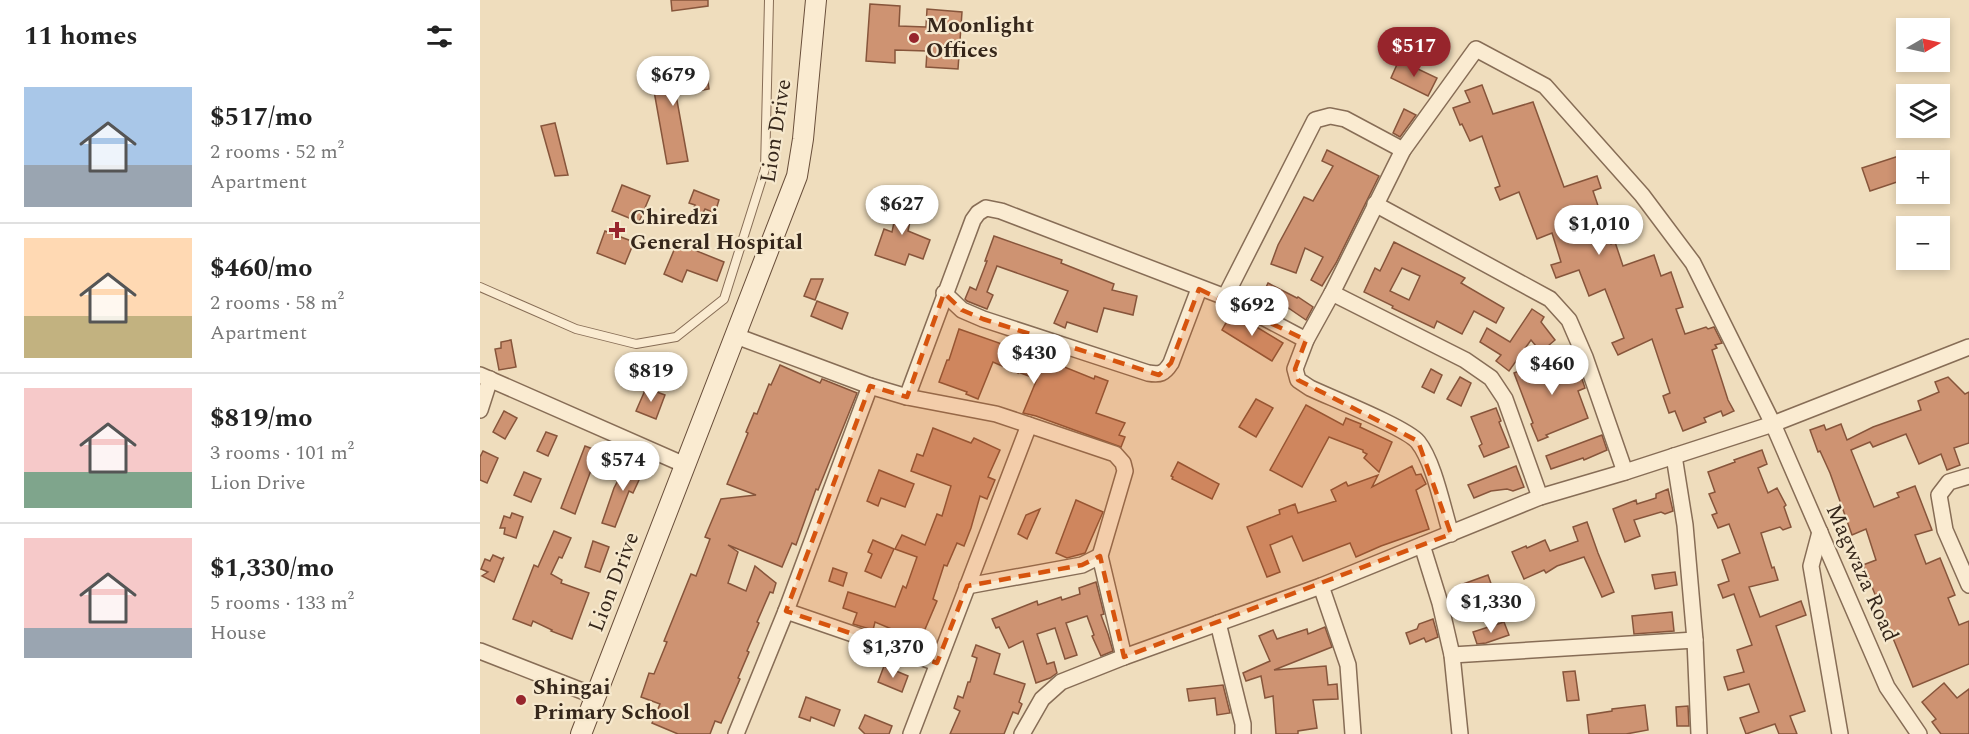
<!DOCTYPE html>
<meta charset="utf-8">
<style>
:root{--surface:#fff;--page:#f6f6f6;--text:#222;--muted:#767676;--line:#e0e0e0;--accent:#97252c}
body{margin:0;font-family:Spectral,serif;background:var(--page);color:var(--text);height:100vh;display:flex;flex-direction:column;font-size:22px;white-space:nowrap}
*{box-sizing:border-box;margin:0}
p{font-size:20px;color:var(--muted)}
.icon{flex:none;width:33px;height:33px;fill:none;stroke:currentColor;stroke-width:2;stroke-linecap:round;stroke-linejoin:round}
.map{position:relative;flex:1;overflow:hidden}
.side{display:flex;flex-direction:column;background:var(--surface);width:480px}
.side>*{flex:none}
.needle{width:39px;rotate:81deg}
.fabs{position:absolute;left:1416px;top:18px;display:grid;gap:12px}
.fabs a{display:grid;place-items:center;width:54px;height:54px;border-radius:0px;background:var(--surface);box-shadow:0 3px 9px #0003;font-size:30px}
.price{position:absolute;translate:-50% -51px;padding:0 14px;border-radius:21px;background:#fff;color:#222;font-size:20px;line-height:39px;filter:drop-shadow(0 2px 3px #0008)}
.price::after{content:'';position:absolute;left:50%;top:36px;width:18px;height:14px;margin-left:-9px;background:inherit;clip-path:polygon(0 0,100% 0,50% 100%)}
.price.current{background:var(--accent);color:#fff}
ul{padding:0;list-style:none}
li{display:flex;align-items:center;gap:18px;height:150px;padding:0 24px}
li+li{border-top:2px solid var(--line)}
li span{display:grid;place-items:center;flex:none;width:168px;height:120px;border-radius:0px;color:#555}
li>.icon{margin-inline-start:auto}
span .icon{width:72px;height:72px;fill:#fffc;stroke-width:1}
li b{font-size:26px}
h2{display:flex;justify-content:space-between;align-items:center;height:72px;padding:0 24px;font-size:26px}
main{display:flex;flex:1;min-height:0}
.map>svg:first-child{display:block}
.building{fill:#ce9372;stroke:#87553b;stroke-width:1.5;fill-rule:evenodd}
.lines{fill:none;stroke-linecap:round;stroke-linejoin:round}
.lane-casing{stroke:#876d56;stroke-width:10}
.street-casing{stroke:#876d56;stroke-width:18}
.secondary-casing{stroke:#694e3a;stroke-width:22}
.lane{stroke:#faebd1;stroke-width:8}
.street{stroke:#faebd1;stroke-width:15}
.secondary{stroke:#faebd1;stroke-width:20}
.marked{fill:#d6540e;fill-opacity:0.2;stroke:#d6540e;stroke-width:4.5;stroke-dasharray:12 8;stroke-linejoin:round}
.poi-dot{fill:#97252c;stroke:#f6e8cd;stroke-width:2}
.labels{text-anchor:middle;dominant-baseline:central;stroke-width:4.5;stroke-linejoin:round;paint-order:stroke}
.poi-label{font-size:22px;font-weight:bold;fill:#36271b;stroke:#f6e8cd;text-anchor:start}
.street-label{font-size:22px;fill:#36271b;stroke:#f6e8cd}
</style>
<main>
<section class="side">
<h2>11 homes<svg class="icon" aria-label="filters" viewBox="0 0 24 24"><path d="M4 7h16M4 17h16"/><circle cx="9" cy="7" r="2"/><circle cx="15" cy="17" r="2"/></svg></h2>
<ul>
<li><span style="background:linear-gradient(#a9c7e8 65%,#9aa5b1 0)"><svg class="icon" aria-label="home" viewBox="0 0 24 24"><path d="M3 11l9-7 9 7M6 9v11h12V9"/></svg></span><div><b>$517/mo</b><p>2 rooms · 52 m²</p><p>Apartment</p></div></li>
<li><span style="background:linear-gradient(#ffd9b3 65%,#c2b280 0)"><svg class="icon" aria-label="home" viewBox="0 0 24 24"><path d="M3 11l9-7 9 7M6 9v11h12V9"/></svg></span><div><b>$460/mo</b><p>2 rooms · 58 m²</p><p>Apartment</p></div></li>
<li><span style="background:linear-gradient(#f6c9c9 70%,#7fa58c 0)"><svg class="icon" aria-label="home" viewBox="0 0 24 24"><path d="M3 11l9-7 9 7M6 9v11h12V9"/></svg></span><div><b>$819/mo</b><p>3 rooms · 101 m²</p><p>Lion Drive</p></div></li>
<li><span style="background:linear-gradient(#f6c9c9 75%,#9aa5b1 0)"><svg class="icon" aria-label="home" viewBox="0 0 24 24"><path d="M3 11l9-7 9 7M6 9v11h12V9"/></svg></span><div><b>$1,330/mo</b><p>5 rooms · 133 m²</p><p>House</p></div></li>
</ul>
</section>
<div class="map">
<svg width="1489" height="734" viewBox="0 0 1489 734">
<rect width="100%" height="100%" fill="#efddbd"/>
<g class="building">
<polygon points="191,0 228,0 228,6 192,11"/>
<polygon points="390,4 420,6 419,26 446,27 447,9 482,12 478,69 446,67 447,51 415,50 415,63 386,61"/>
<polygon points="189,59 193,81 227,75 229,89 196,95 208,161 187,164 169,63"/>
<polygon points="919,60 957,78 948,96 911,78"/>
<polygon points="1002,85 1013,114 1053,102 1084,187 1117,176 1121,188 1113,191 1131,244 1135,242 1143,266 1174,255 1181,276 1191,272 1203,307 1196,309 1205,334 1226,327 1228,329 1234,327 1242,343 1235,345 1237,348 1232,350 1248,400 1254,411 1243,416 1241,411 1224,418 1226,422 1203,431 1195,411 1189,413 1183,396 1190,393 1172,339 1138,355 1132,343 1144,338 1125,289 1109,296 1099,270 1076,278 1071,265 1081,262 1072,233 1057,239 1039,192 1020,200 1015,188 1020,186 1002,136 990,141 982,124 980,125 973,108 990,102 985,91"/>
<polygon points="924,109 936,115 920,137 913,133"/>
<polygon points="75,123 88,175 75,176 61,126"/>
<polygon points="847,150 899,176 856,263 842,286 831,280 843,257 825,248 816,273 791,264 798,245 824,197 833,201 853,166 842,161"/>
<polygon points="1425,154 1426,159 1426,179 1390,191 1382,168"/>
<polygon points="142,185 170,196 159,222 132,211"/>
<polygon points="214,190 239,200 235,213 225,209 218,224 209,220 215,205 209,203"/>
<polygon points="420,194 435,197 428,231 450,240 443,259 429,254 425,265 395,255 404,229 412,232"/>
<polygon points="125,231 154,242 145,264 117,253"/>
<polygon points="514,236 582,260 581,263 634,284 632,290 657,296 653,315 624,308 617,332 587,322 585,328 574,323 588,291 517,266 507,292 513,295 507,309 487,301 485,299 490,287 496,290 507,261 505,261"/>
<path d="M914,242L985,278L981,283L1024,308L1016,323L994,311L982,334L957,321L954,328L912,308L913,306L884,292L895,268L900,271ZM922,268L940,276L929,300L910,291Z"/>
<polygon points="197,243 244,262 237,281 207,270 202,282 184,274"/>
<polygon points="331,279 343,279 335,300 324,296"/>
<polygon points="788,283 817,298 818,297 833,307 826,320 801,303 799,305 782,296"/>
<polygon points="337,301 368,313 362,329 331,316"/>
<polygon points="1052,309 1064,317 1061,322 1075,340 1061,352 1051,340 1029,371 1016,361 1021,355 1000,342 1007,328 1030,342"/>
<polygon points="752,312 803,343 792,361 742,330"/>
<polygon points="479,329 533,348 534,347 560,359 560,357 614,379 615,376 628,381 616,413 645,423 639,435 645,437 641,447 556,416 543,413 557,379 538,372 538,373 513,362 498,399 486,394 487,392 459,382 467,360 469,360"/>
<polygon points="31,340 36,367 19,370 15,349 21,348 21,342"/>
<polygon points="1084,354 1093,379 1101,376 1105,388 1098,391 1108,418 1066,435 1068,437 1058,441 1051,424 1053,423 1034,373"/>
<polygon points="300,365 340,383 342,379 377,393 338,490 336,489 316,545 312,543 302,567 248,545 258,552 248,583 266,591 275,566 296,583 293,593 290,592 277,622 279,623 267,651 269,652 258,678 260,679 241,723 235,721 230,734 198,734 172,723 180,704 161,697 169,673 174,674 187,642 184,641 211,574 216,576 230,539 225,537 241,499 276,495 247,484 268,433 266,432 274,413 277,414 289,384 291,385"/>
<polygon points="951,369 962,375 954,393 942,387"/>
<polygon points="980,377 991,383 981,406 967,399"/>
<polygon points="1468,377 1485,394 1489,392 1489,443 1474,448 1480,465 1467,470 1461,454 1439,464 1426,434 1393,447 1390,442 1371,450 1394,507 1419,497 1417,493 1435,486 1452,530 1435,535 1446,564 1460,558 1475,595 1468,598 1479,625 1489,621 1489,664 1433,687 1383,565 1396,560 1386,529 1372,535 1350,473 1340,451 1338,452 1330,430 1344,425 1346,430 1361,424 1367,440 1393,427 1441,410 1438,401 1459,392 1455,382"/>
<polygon points="166,388 185,395 176,419 156,411"/>
<polygon points="776,399 793,408 776,437 759,427"/>
<polygon points="826,405 863,425 866,418 881,424 880,427 912,442 899,472 884,458 887,454 883,452 883,450 849,437 822,487 790,470"/>
<polygon points="1016,408 1021,421 1019,422 1029,447 1004,457 999,446 1002,444 991,417"/>
<polygon points="24,411 37,418 25,439 13,432"/>
<polygon points="453,428 491,443 494,438 520,450 508,477 515,480 507,499 500,496 491,528 484,546 477,543 467,566 464,565 453,599 457,601 440,641 395,622 393,630 373,624 377,613 363,608 368,592 415,607 423,586 426,588 437,557 415,549 422,535 445,545 457,514 462,516 471,486 431,471 437,454 443,456"/>
<polygon points="66,432 77,436 68,456 57,451"/>
<polygon points="1122,435 1127,450 1104,460 1103,458 1071,469 1066,456"/>
<polygon points="105,446 118,451 95,514 81,508"/>
<polygon points="1282,450 1287,464 1278,468 1288,493 1297,488 1306,505 1304,507 1311,527 1303,530 1300,527 1281,533 1292,568 1294,567 1298,580 1269,587 1280,617 1321,601 1326,615 1296,626 1325,711 1310,716 1317,734 1299,734 1295,724 1266,734 1260,718 1279,712 1269,684 1248,690 1244,677 1264,672 1257,650 1272,645 1254,594 1243,598 1238,585 1249,581 1242,560 1260,553 1249,524 1238,528 1232,515 1237,513 1229,494 1235,492 1228,472 1255,462 1254,460"/>
<polygon points="3,451 18,458 7,483 0,480 0,457"/>
<polygon points="149,459 165,467 153,493 149,491 135,527 122,523 134,488"/>
<polygon points="698,462 739,484 732,499 692,479 693,477 691,476"/>
<polygon points="932,466 936,475 941,474 946,484 936,490 949,529 901,546 876,557 870,543 823,561 812,536 790,545 800,572 787,577 767,527 800,514 799,510 815,504 818,513 856,501 851,490 866,482 868,486 898,475 892,487"/>
<polygon points="1036,466 1044,487 1033,491 1027,489 1011,491 994,498 988,485"/>
<polygon points="399,470 434,484 425,507 401,498 398,506 387,501"/>
<polygon points="44,472 61,479 51,502 34,495"/>
<polygon points="1188,489 1193,511 1185,514 1181,512 1154,520 1160,536 1145,542 1133,509 1156,500 1157,504 1176,498 1176,494"/>
<polygon points="596,500 623,512 605,553 587,558 576,553"/>
<polygon points="560,509 547,539 538,534 546,515"/>
<polygon points="32,513 43,517 36,538 24,534 25,528 20,528 24,516 30,518"/>
<polygon points="1107,522 1118,553 1134,592 1122,597 1104,557 1077,566 1066,573 1064,570 1044,579 1032,552 1046,546 1047,548 1065,540 1070,551 1098,541 1093,527"/>
<polygon points="74,531 91,538 82,558 79,557 71,574 82,580 81,583 109,593 92,639 71,631 72,630 53,621 51,626 33,619 54,565 58,567"/>
<polygon points="393,540 414,549 401,578 385,571 392,554 388,552"/>
<polygon points="113,541 129,547 120,572 105,567"/>
<polygon points="13,555 22,559 24,557 14,582 2,576 8,572 1,569 5,559 10,561"/>
<polygon points="353,568 367,573 363,586 349,581"/>
<polygon points="1195,572 1197,585 1175,589 1172,575"/>
<polygon points="1008,575 1014,592 988,601 983,584"/>
<polygon points="616,582 624,614 621,615 628,634 633,651 621,656 612,636 614,635 607,616 586,623 597,655 585,659 575,628 557,634 567,664 574,662 577,673 570,678 556,683 543,641 529,648 519,627 516,628 512,619 557,601 558,605 581,597 582,600 600,594 599,588"/>
<polygon points="1037,592 1044,607 1032,613 1025,597"/>
<polygon points="1192,612 1194,631 1154,634 1152,616"/>
<polygon points="953,619 958,637 946,642 944,638 930,644 926,633 937,629 939,624"/>
<polygon points="1024,622 1029,635 1006,643 997,644 993,632"/>
<polygon points="845,627 852,647 794,670 846,666 848,685 857,684 858,699 833,700 837,728 818,731 818,734 796,734 793,696 785,698 781,676 766,681 763,673 790,661 779,636 793,630 797,639 827,629 828,634"/>
<polygon points="496,645 520,654 514,674 545,684 539,702 542,704 538,714 533,712 524,734 470,734 480,711 474,708 478,696 483,698 488,682 490,682 497,658 492,656"/>
<polygon points="404,666 428,676 422,692 398,682"/>
<polygon points="1095,671 1099,700 1087,701 1083,672"/>
<polygon points="1464,683 1477,698 1489,689 1489,734 1461,734 1452,722 1456,719 1442,702"/>
<polygon points="743,685 750,713 737,715 735,698 709,701 707,689"/>
<polygon points="326,697 360,710 354,726 331,717 330,721 319,717"/>
<polygon points="1165,705 1168,730 1146,734 1109,734 1107,715 1132,711 1132,709"/>
<polygon points="1208,706 1209,726 1197,726 1196,707"/>
<polygon points="385,715 412,726 409,734 385,734 379,728"/>
</g>
<g class="lines">
<g class="lane-casing">
<polyline id="lane" points="0,287 96,329 156,344 196,337 244,299 285,169 289,0"/>
</g>
<g class="street-casing">
<g id="street">
<polyline points="895,204 1070,299 1089,320 1105,357 1145,472"/>
<path d="M464,293L482,310L503,319L668,373C680,375 684,374 691,363L719,289"/>
<polyline points="852,293 985,360 1011,378 1025,399 1060,497"/>
<polyline points="745,297 835,120 850,116 865,119 923,150"/>
<polyline points="256,336 390,386 427,397 516,414 549,425"/>
<polyline points="0,375 205,465"/>
<polyline points="427,397 493,220 498,213 506,208 521,211 745,297 826,340"/>
<polyline points="0,410 10,379"/>
<polyline points="1194,456 1205,525 1215,640 1219,734"/>
<polyline points="1489,476 1469,482 1459,495 1465,530 1489,585"/>
<polyline points="1340,532 1331,566 1360,734"/>
<path d="M971,534C963,509 954,462 938,442C927,428 851,398 830,388L818,380L815,369L826,340L852,293L923,150L996,49L1065,86L1162,195L1213,263L1293,424L1407,687L1439,734"/>
<polyline points="942,545 960,603 972,655 980,734"/>
<polyline points="487,586 602,565 620,556"/>
<polyline points="841,586 868,665 873,734"/>
<polyline points="306,611 390,386"/>
<polyline points="738,623 763,724 763,734"/>
<polyline points="0,651 115,696"/>
<polyline points="972,655 1215,640"/>
<polyline points="256,734 306,611 457,663"/>
<polyline points="431,734 549,425 635,454 643,463 645,471 620,556 644,657"/>
<polyline points="542,734 562,699 581,682 644,657 841,586 1060,497 1145,472 1293,424 1489,347"/>
</g>
</g>
<g class="secondary-casing">
<polyline id="secondary" points="101,734 317,176 323,139 336,0"/>
</g>
<use href="#lane" class="lane"/>
<use href="#street" class="street"/>
<use href="#secondary" class="secondary"/>
</g>
<path class="marked" d="M719,289L826,340L815,369L818,380L938,441L971,534L644,657L620,556L602,565L487,586L457,663L306,611L390,386L427,397L464,293L482,310L503,319L679,375L691,363Z"/>
<g class="poi-dot">
<circle cx="434" cy="38" r="6"/>
<path d="M134 221h6v6h6v6h-6v6h-6v-6h-6v-6h6z"/>
<circle cx="41" cy="700" r="6"/>
</g>
<g class="labels">
<g class="poi-label">
<text x="446" y="25">Moonlight<tspan x="446" dy="25">Offices</tspan></text>
<text x="150" y="217">Chiredzi<tspan x="150" dy="25">General Hospital</tspan></text>
<text x="53" y="687">Shingai<tspan x="53" dy="25">Primary School</tspan></text>
</g>
<g class="street-label">
<text transform="translate(296 131) rotate(-81)">Lion Drive</text>
<text transform="translate(1382 573) rotate(66)">Magwaza Road</text>
<text transform="translate(134 582) rotate(-69)">Lion Drive</text>
</g>
</g>
</svg>
<div class="fabs">
<a><svg class="needle" viewBox="-14 -14 28 28"><path d="M0-13l5 13h-10z" fill="#e53935"/><path d="M0 13l5-13h-10z" fill="#767676"/></svg></a>
<a><svg class="icon" aria-label="layers" viewBox="0 0 24 24"><path d="M12 4l9 5-9 5-9-5zM3 14l9 5 9-5"/></svg></a>
<a>+</a>
<a>−</a>
</div>
<b class="price current" style="left:934px;top:78px">$517</b>
<b class="price" style="left:193px;top:107px">$679</b>
<b class="price" style="left:422px;top:236px">$627</b>
<b class="price" style="left:1119px;top:256px">$1,010</b>
<b class="price" style="left:772px;top:337px">$692</b>
<b class="price" style="left:554px;top:385px">$430</b>
<b class="price" style="left:1072px;top:396px">$460</b>
<b class="price" style="left:171px;top:403px">$819</b>
<b class="price" style="left:143px;top:492px">$574</b>
<b class="price" style="left:1011px;top:634px">$1,330</b>
<b class="price" style="left:413px;top:679px">$1,370</b>
</div>
</main>
